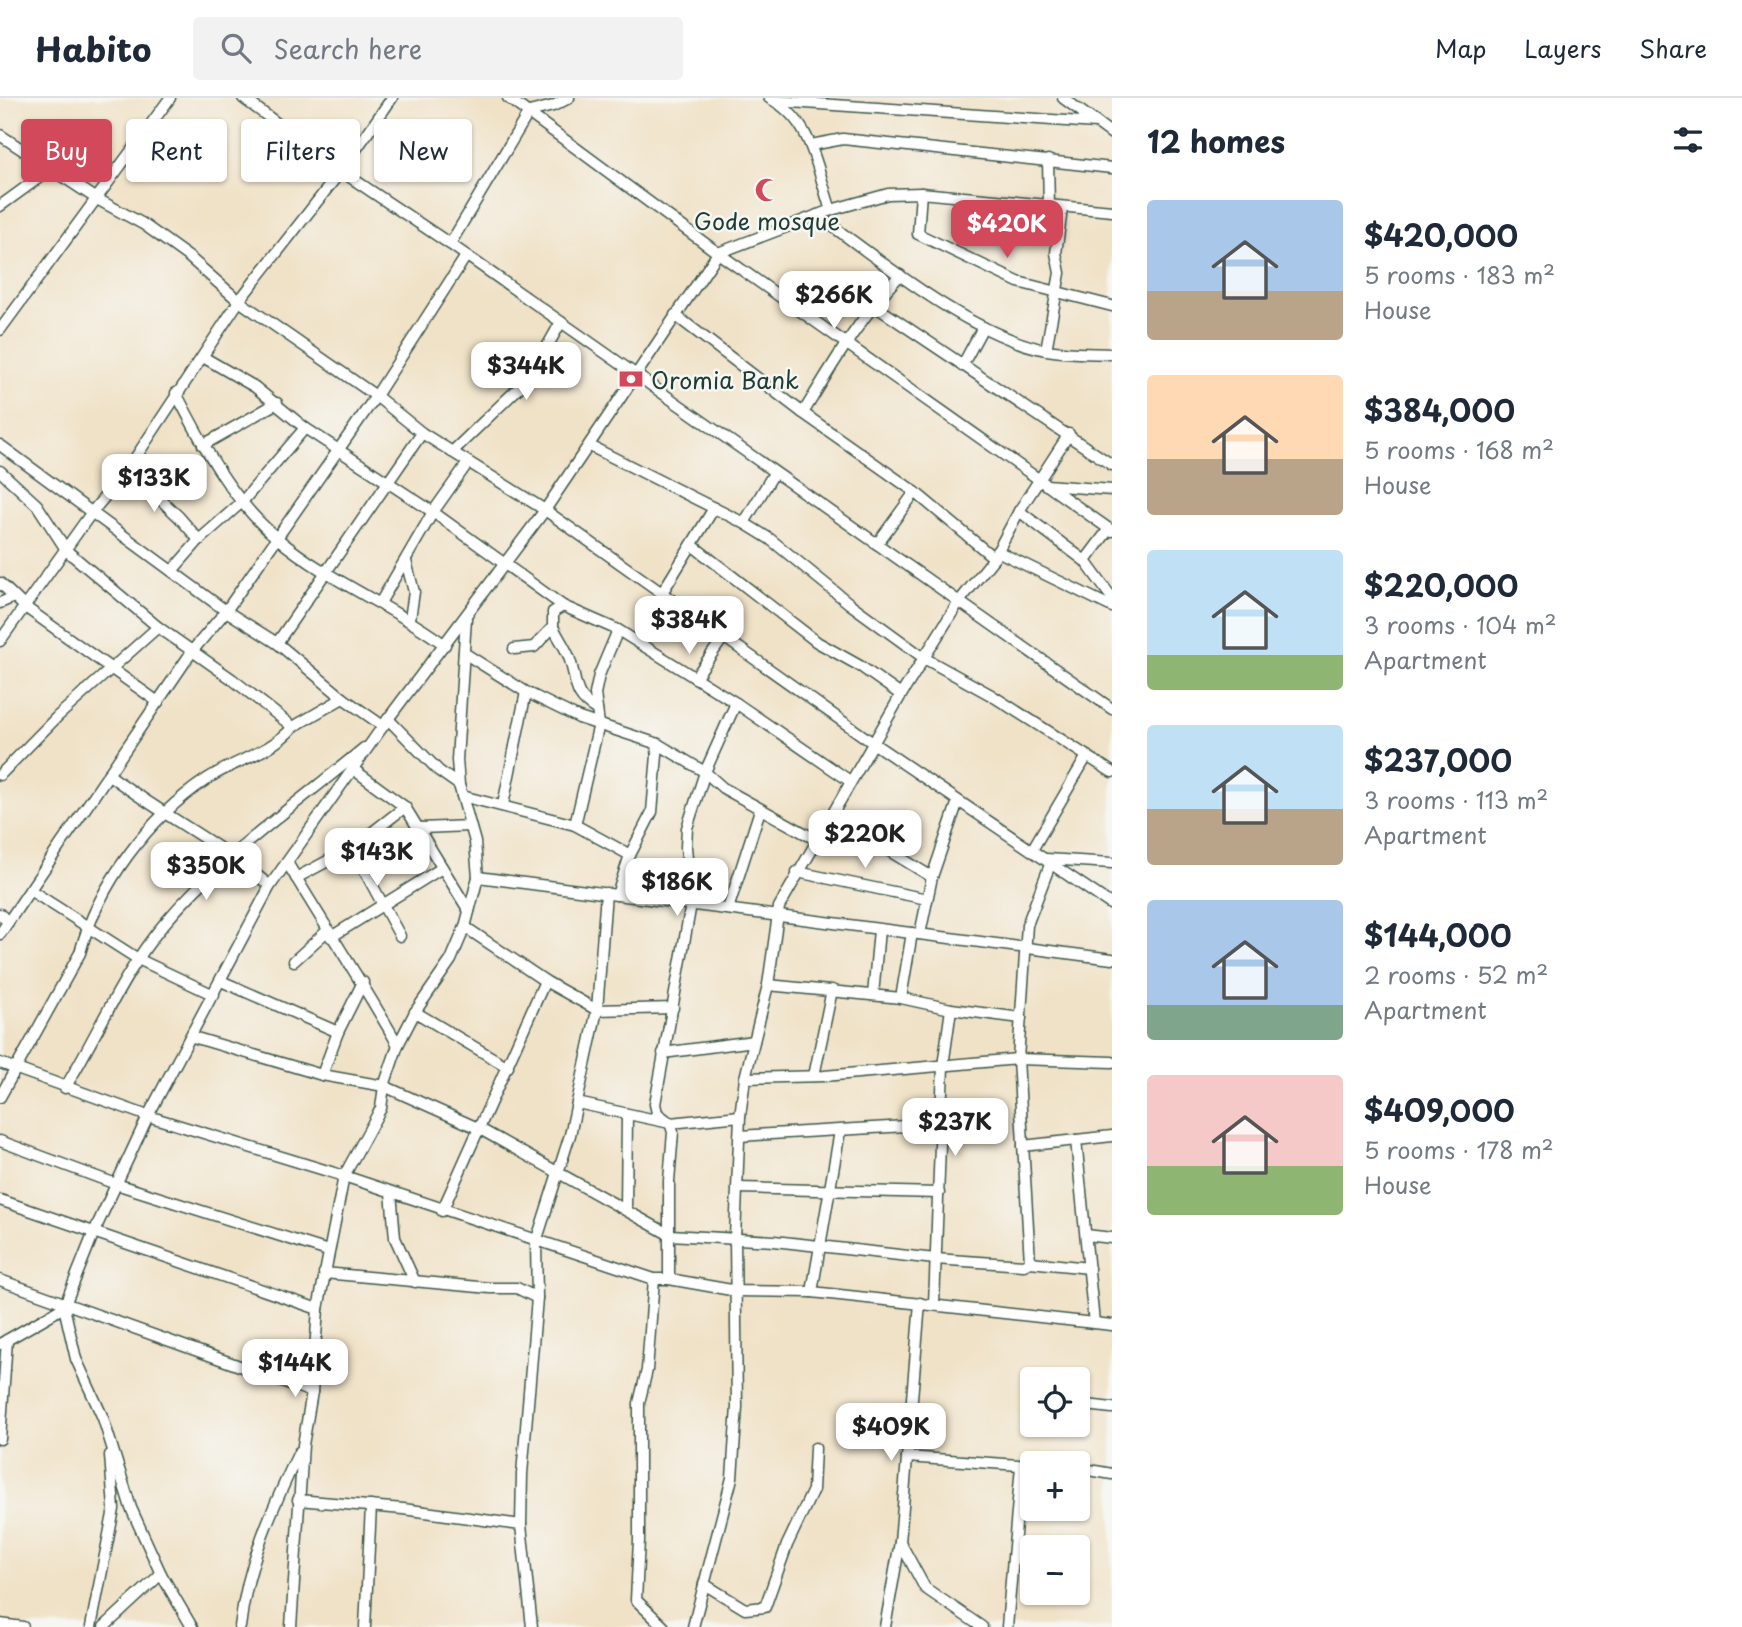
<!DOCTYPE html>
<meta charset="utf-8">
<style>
:root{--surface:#fff;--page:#f2f2f3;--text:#1f2937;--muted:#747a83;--line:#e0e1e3;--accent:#d1495b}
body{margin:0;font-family:"Playpen Sans",sans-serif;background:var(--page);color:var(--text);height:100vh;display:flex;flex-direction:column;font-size:26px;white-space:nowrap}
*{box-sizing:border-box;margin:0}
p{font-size:23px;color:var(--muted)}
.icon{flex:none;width:38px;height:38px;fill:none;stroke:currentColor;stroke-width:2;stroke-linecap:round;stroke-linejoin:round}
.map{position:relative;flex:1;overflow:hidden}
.sheet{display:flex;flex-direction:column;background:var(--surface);width:630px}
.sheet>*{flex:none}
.banner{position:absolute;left:21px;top:21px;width:665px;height:63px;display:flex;gap:14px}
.tools{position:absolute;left:1020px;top:1269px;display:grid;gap:14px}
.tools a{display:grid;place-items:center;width:70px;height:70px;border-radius:7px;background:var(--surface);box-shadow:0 2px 5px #0004;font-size:35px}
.price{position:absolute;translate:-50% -60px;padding:0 16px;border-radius:14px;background:#fff;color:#222;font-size:23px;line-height:46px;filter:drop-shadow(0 2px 4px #0008)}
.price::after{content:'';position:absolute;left:50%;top:42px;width:21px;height:16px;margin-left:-10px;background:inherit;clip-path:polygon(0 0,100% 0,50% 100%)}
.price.active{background:var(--accent);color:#fff}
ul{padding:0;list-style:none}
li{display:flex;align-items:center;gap:21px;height:175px;padding:0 35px}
li span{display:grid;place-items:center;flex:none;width:196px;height:140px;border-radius:7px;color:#555}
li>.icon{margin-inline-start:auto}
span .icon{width:84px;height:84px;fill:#fffc;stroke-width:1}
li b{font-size:30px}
h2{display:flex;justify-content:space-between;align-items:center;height:84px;padding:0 35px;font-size:30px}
.tag{padding:0 24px;border-radius:7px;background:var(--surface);box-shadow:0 2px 5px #0004;font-size:24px;line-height:63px}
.tag.active{background:var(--accent);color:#fff}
header{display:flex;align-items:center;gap:42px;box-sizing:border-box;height:98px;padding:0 35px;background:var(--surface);border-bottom:2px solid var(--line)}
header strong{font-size:33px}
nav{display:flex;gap:38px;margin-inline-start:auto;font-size:24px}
.search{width:490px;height:63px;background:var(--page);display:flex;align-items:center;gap:18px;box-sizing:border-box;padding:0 24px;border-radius:7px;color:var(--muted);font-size:26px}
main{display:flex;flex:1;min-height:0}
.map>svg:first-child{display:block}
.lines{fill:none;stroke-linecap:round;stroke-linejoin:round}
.minor-casing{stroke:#3e564a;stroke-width:13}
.minor{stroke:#fff;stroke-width:10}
.labels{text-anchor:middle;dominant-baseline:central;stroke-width:5;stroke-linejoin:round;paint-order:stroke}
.poi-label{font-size:23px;fill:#1f3d34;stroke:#f6f6f2}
</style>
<header>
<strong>Habito</strong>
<div class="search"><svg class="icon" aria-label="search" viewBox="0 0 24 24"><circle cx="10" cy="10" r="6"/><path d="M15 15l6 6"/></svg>Search here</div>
<nav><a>Map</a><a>Layers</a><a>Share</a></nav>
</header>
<main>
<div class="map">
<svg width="1112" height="1529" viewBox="0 0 1112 1529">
<rect width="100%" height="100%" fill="#f6f6f2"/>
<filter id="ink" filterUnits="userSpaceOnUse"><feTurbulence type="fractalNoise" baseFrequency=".0143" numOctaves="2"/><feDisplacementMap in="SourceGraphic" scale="14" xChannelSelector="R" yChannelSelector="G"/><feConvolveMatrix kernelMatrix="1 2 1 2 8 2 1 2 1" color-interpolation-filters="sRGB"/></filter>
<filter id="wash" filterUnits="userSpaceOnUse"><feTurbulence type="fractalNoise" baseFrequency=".00686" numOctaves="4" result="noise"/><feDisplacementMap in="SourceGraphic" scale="28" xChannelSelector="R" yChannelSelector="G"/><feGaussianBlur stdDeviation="1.57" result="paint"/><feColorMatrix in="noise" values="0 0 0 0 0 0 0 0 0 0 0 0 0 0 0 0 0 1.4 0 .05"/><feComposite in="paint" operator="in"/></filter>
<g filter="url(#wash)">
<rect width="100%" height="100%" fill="#f0e2c7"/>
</g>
<g filter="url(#ink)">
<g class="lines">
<g class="minor-casing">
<g id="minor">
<polyline points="243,0 341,73 450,146 1112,611"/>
<polyline points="508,0 718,155 1112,433"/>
<path d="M769,0C813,22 816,70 831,112"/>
<polyline points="1063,0 1112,36"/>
<polyline points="776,3 1096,25"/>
<polyline points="0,37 97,101 143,126 190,160 239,203 376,298 422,335 545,412 873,645 1112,807"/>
<polyline points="811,47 843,41 1112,70"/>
<polyline points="1048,62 1049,109"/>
<polyline points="921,95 918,136 1018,184 1112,208"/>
<polyline points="0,108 51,71"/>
<path d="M817,117C880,162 962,231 1037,250C1061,256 1088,255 1112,256"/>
<polyline points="450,146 529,14 553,8 569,0"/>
<polyline points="872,206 1112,367"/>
<polyline points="675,217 803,315 915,394 994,460"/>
<polyline points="0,232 170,0"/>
<polyline points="1046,252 1060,175 1056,155 1062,111"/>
<polyline points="203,259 255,289 305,330 433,414 563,508 618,532 736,605 850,683"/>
<polyline points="962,268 983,229"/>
<path d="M176,295C203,347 231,402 277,440C328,483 392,507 445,547"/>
<path d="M803,315C833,266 860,219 900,177"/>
<polyline points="0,347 226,513 277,545 343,600 383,628"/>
<polyline points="203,347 277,305"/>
<polyline points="590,348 744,425 770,441 850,506 924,560 991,597 1112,674"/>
<polyline points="452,354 530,279 561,224"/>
<polyline points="128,371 179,419 199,442"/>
<polyline points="0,373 37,407 67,453 158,529 232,581 293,629 343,600"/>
<polyline points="1046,387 1112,392"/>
<polyline points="1019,413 1085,463 1112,500"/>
<polyline points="744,425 774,375"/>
<polyline points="877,446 915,394"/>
<polyline points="692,447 817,544 860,568 901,597"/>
<polyline points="997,453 1112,509"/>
<polyline points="406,463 414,494 410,521"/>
<polyline points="1085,463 1109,431"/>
<polyline points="172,473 199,442 242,404 305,330"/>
<polyline points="0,485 25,509 158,604"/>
<polyline points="662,495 714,410"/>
<polyline points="0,505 14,499"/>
<polyline points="380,505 433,414 467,366"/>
<path d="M553,529C558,539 565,549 569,559C578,584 571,597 597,612"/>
<polyline points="0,543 92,414 128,371 239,203 341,73 392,0"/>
<polyline points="277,545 422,335"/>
<polyline points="514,551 534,549 553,529 553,514 563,508"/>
<polyline points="464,555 526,594 579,620 658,646 705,674 723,690 815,741"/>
<polyline points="695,580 723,540"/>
<polyline points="388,621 439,673 459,687"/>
<polyline points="353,671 405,709 469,813"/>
<path d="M108,676C160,716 220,745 270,788"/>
<polyline points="0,677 58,618 158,529"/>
<polyline points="462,698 575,727 630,757"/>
<polyline points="503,707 526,594"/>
<polyline points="830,717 932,779"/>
<polyline points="575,727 599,626 595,596 599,577 618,532"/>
<polyline points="421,730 470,728"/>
<polyline points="1032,752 1087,658"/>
<polyline points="1046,761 1112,765"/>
<path d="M288,766C324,827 363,885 398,947"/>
<polyline points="797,774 927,801"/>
<polyline points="478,779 1112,861"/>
<polyline points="296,780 352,750"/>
<polyline points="30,792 138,861 214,897"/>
<polyline points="617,797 630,757 652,714 658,646"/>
<polyline points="728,811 760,712"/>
<polyline points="0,816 8,824"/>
<polyline points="465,829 545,883 597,912 673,910"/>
<polyline points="0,836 193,552 226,513 376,298 466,158"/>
<polyline points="920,836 932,779 958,703"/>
<polyline points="400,838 352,750 405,709"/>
<polyline points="331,839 442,770"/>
<polyline points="294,863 327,833"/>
<polyline points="221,883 338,934"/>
<polyline points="768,887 901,900 951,911 1021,920"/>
<polyline points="873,897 879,832"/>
<polyline points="901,900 912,835"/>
<polyline points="415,914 508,969"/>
<polyline points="193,939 322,977 384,988 480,1031 670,1137 774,1143 935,1161 1024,1167 1030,1164 1089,1170"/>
<polyline points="663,955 754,943"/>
<polyline points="0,965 148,1018 344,1078 654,1181 669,1181 737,1193 812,1194 1112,1227"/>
<polyline points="322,977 338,934 363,884"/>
<polyline points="814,978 832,892"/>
<polyline points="745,980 824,978 1018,961 1112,964"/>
<path d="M65,990C98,936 123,874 164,826C220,759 297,706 364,650"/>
<path d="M0,999L80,855C98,787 148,720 207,681C235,662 271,655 293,629"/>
<polyline points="577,1005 670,1025 740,1018"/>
<polyline points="739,1038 940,1026"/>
<polyline points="1076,1042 1094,1225"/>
<polyline points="0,1043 116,1086 328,1153"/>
<polyline points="1023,1048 1112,1038"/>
<polyline points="737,1090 939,1095"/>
<polyline points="391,1094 395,1140 415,1184"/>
<polyline points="0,1102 318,1211"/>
<polyline points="626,1112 627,1016"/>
<polyline points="442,1113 545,883"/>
<polyline points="1086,1137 1112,1140"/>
<polyline points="1030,1164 1018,961 1027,827 1051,764"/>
<polyline points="324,1175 490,1190 517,1190 537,1200"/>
<polyline points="654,1181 647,1272 639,1305 639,1442 636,1502 664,1529"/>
<polyline points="669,1181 669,1083 673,1034 670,1025 657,1015 655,1006 691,806 686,749 687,730 705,674 736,605"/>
<polyline points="0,1182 312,1294"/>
<polyline points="812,1194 840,1033"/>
<polyline points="934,1206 943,968 951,911"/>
<polyline points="64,1209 76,1261 103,1320 131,1410 161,1476 192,1529"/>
<polyline points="0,1246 64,1209 94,1134 148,1018 270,788 388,621 545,412 718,155 831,112 888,96 921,95 1112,113"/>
<polyline points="1078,1306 1112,1310"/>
<polyline points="0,1341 7,1242"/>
<polyline points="907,1359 1032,1368"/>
<polyline points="1078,1370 1112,1376"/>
<polyline points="298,1402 403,1411 521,1427"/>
<polyline points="900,1444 925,1490 982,1529"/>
<polyline points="704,1486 745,1511 765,1509 787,1447 813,1392 815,1350"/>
<polyline points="0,1526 23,1529"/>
<polyline points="91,1529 114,1411 110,1357"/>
<polyline points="104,1529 161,1476"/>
<path d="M240,1529C247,1465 272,1411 299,1354"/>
<polyline points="291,1529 303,1347 312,1294 318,1211 344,1078 381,1010 384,988 398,947 415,914 451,862 465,829 478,779 475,744 459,687 457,662 466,520"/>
<polyline points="365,1529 371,1408"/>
<polyline points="532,1529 521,1427 522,1376 537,1200 536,1144 570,1037 597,912 606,795"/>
<polyline points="693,1529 732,1380 737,1309 735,1140 740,1018 745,980 768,887 779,809 901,597 958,505 994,460 1019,413 1069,336"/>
<polyline points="885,1529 900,1444 920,1205"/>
<polyline points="1007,1529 1021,1368"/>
</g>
</g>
<use href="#minor" class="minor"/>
</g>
</g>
<defs>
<g id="mosque-bare" transform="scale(1.89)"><path d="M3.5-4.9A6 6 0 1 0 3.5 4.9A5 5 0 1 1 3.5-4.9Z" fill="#d1495b" stroke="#f6f6f2" stroke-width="2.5" paint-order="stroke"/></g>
<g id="bank-bare" transform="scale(1.89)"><path d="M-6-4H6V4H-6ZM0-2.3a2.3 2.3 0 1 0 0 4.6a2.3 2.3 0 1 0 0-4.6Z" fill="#d1495b" stroke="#f6f6f2" stroke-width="2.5" paint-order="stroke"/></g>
</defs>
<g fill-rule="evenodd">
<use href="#mosque-bare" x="767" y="92"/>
<use href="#bank-bare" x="631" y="281"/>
</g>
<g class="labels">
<g class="poi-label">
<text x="767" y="122">Gode mosque</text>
<text x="651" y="281" text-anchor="start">Oromia Bank</text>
</g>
</g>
</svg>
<div class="tools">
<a><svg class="icon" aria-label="locate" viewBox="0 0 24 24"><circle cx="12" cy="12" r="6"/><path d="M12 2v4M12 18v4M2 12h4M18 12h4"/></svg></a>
<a>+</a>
<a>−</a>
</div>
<b class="price active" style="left:1007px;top:162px">$420K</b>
<b class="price" style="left:834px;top:233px">$266K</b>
<b class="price" style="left:526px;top:304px">$344K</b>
<b class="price" style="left:154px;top:416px">$133K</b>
<b class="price" style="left:689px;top:558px">$384K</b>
<b class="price" style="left:865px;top:772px">$220K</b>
<b class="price" style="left:377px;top:790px">$143K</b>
<b class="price" style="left:206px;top:804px">$350K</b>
<b class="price" style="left:677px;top:820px">$186K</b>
<b class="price" style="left:955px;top:1060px">$237K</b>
<b class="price" style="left:295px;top:1301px">$144K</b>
<b class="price" style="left:891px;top:1365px">$409K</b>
<div class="banner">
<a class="tag active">Buy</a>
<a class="tag">Rent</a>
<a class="tag">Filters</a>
<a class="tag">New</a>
</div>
</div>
<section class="sheet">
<h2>12 homes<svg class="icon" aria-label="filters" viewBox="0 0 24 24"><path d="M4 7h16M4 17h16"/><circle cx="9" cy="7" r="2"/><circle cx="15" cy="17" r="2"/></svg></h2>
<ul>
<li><span style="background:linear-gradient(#a9c7e8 65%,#b9a48a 0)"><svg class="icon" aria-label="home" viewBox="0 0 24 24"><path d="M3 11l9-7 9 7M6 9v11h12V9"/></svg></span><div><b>$420,000</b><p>5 rooms · 183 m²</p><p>House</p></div></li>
<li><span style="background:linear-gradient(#ffd9b3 60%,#b9a48a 0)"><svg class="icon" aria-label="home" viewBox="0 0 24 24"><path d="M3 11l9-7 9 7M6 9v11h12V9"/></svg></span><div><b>$384,000</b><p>5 rooms · 168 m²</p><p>House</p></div></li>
<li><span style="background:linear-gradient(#bfe0f5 75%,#8fb573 0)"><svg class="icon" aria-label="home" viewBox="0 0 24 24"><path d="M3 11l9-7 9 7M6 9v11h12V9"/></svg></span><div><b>$220,000</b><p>3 rooms · 104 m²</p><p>Apartment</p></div></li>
<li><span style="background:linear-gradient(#bfe0f5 60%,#b9a48a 0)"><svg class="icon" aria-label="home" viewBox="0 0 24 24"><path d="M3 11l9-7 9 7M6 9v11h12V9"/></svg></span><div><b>$237,000</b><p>3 rooms · 113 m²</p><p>Apartment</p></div></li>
<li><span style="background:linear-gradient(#a9c7e8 75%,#7fa58c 0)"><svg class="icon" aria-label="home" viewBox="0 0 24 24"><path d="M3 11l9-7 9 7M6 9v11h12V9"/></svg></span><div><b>$144,000</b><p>2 rooms · 52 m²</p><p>Apartment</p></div></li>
<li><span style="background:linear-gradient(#f6c9c9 65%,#8fb573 0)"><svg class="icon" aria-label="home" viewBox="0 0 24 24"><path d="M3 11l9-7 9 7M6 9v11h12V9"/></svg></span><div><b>$409,000</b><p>5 rooms · 178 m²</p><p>House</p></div></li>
</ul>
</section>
</main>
